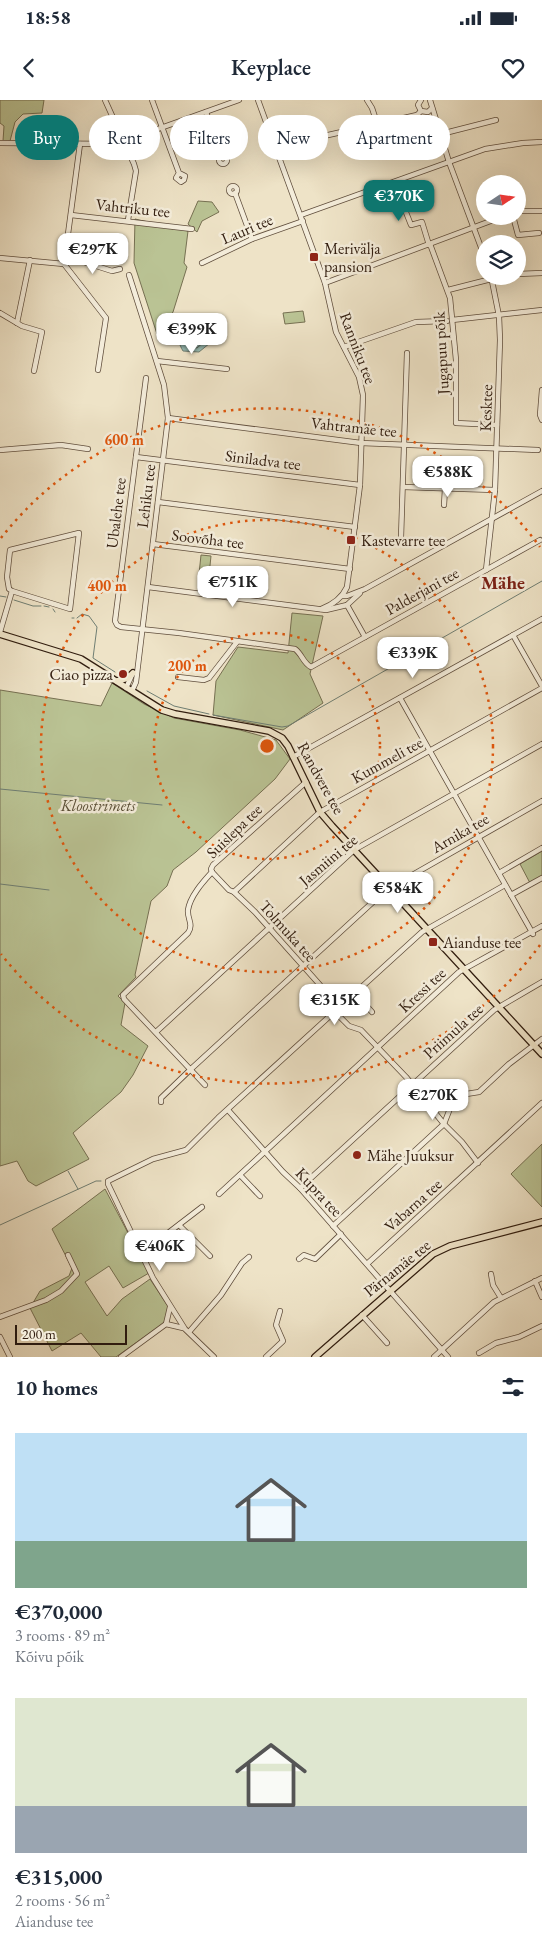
<!DOCTYPE html>
<meta charset="utf-8">
<style>
:root{--surface:#fff;--page:#f2f2f3;--text:#1f2937;--muted:#747a83;--accent:#0f766e}
body{margin:0;font-family:"EB Garamond",serif;background:var(--page);color:var(--text);height:100vh;display:flex;flex-direction:column;font-size:19px;white-space:nowrap}
*{box-sizing:border-box;margin:0}
p{font-size:16px;color:var(--muted)}
.icon{flex:none;width:28px;height:28px;fill:none;stroke:currentColor;stroke-width:2;stroke-linecap:round;stroke-linejoin:round}
.map{position:relative;height:1257px;overflow:hidden}
.details{display:flex;flex-direction:column;background:var(--surface);flex:1}
.details>*{flex:none}
.top-card{position:absolute;left:15px;top:15px;width:512px;height:45px;display:flex;gap:10px}
.needle{width:32px;rotate:77deg}
.fabs{position:absolute;left:476px;top:75px;display:grid;gap:10px}
.fabs a{display:grid;place-items:center;width:50px;height:50px;border-radius:50%;background:var(--surface);box-shadow:0 5px 20px #0002;font-size:25px}
.scale{position:absolute;left:15px;bottom:12px;width:112px;box-sizing:border-box;padding-left:5px;border:2px solid #311d0f;border-top:0;font-size:14px;line-height:18px;white-space:nowrap;color:#311d0f;-webkit-text-stroke:4px #f4eddb;paint-order:stroke}
.price{position:absolute;translate:-50% -42px;padding:0 11px;border-radius:10px;background:#fff;color:#222;font-size:16px;line-height:32px;filter:drop-shadow(0 1px 2px #0008)}
.price::after{content:'';position:absolute;left:50%;top:30px;width:15px;height:11px;margin-left:-8px;background:inherit;clip-path:polygon(0 0,100% 0,50% 100%)}
.price.selected{background:var(--accent);color:#fff}
ul{padding:0;list-style:none}
li{display:grid;align-content:center;gap:10px;height:265px;padding:0 15px}
li span{display:grid;place-items:center;height:155px;border-radius:0px;color:#555}
li>.icon{margin-inline-start:auto}
span .icon{width:90px;height:90px;fill:#fffc;stroke-width:1}
li b{font-size:21px}
h2{display:flex;justify-content:space-between;align-items:center;height:60px;padding:0 15px;font-size:21px}
.pill{padding:0 18px;border-radius:22px;background:var(--surface);box-shadow:0 5px 20px #0002;font-size:18px;line-height:45px}
.pill.selected{background:var(--accent);color:#fff}
.status{display:flex;justify-content:space-between;align-items:center;height:35px;padding:0 25px;background:var(--surface);direction:ltr}
.status svg{height:14px;fill:currentColor}
header{display:flex;justify-content:space-between;align-items:center;height:65px;padding:0 15px;background:var(--surface);font-size:22px;font-weight:600}
.map>svg:first-child{display:block}
.green{fill:#bac394;stroke:#767052}
.water{fill:#99beb5;stroke:#6f7e73}
.lines{fill:none;stroke-linecap:round;stroke-linejoin:round}
.shore{stroke:#656e62;stroke-width:1}
.stream{stroke:#6f7e73;stroke-width:1}
.minor-casing{stroke:#604e3d;stroke-width:6}
.major-casing{stroke:#311d0f;stroke-width:8}
.minor{stroke:#f4eddb;stroke-width:4.5}
.major{stroke:#eee3c7;stroke-width:5.5}
.ring{fill:none;stroke:#df560c;stroke-width:2.5;stroke-dasharray:2.5 5}
.poi-dot{fill:#8f2418;stroke:#f4eddb;stroke-width:2}
.labels{text-anchor:middle;dominant-baseline:central;stroke-width:5;stroke-linejoin:round;paint-order:stroke}
.street-label{font-size:16px;fill:#311d0f;stroke:#f4eddb}
.poi-label{font-size:16px;fill:#311d0f;stroke:#f4eddb;text-anchor:start}
.park-label{font-size:16px;font-style:italic;fill:#5a4f37;stroke:#f4eddb}
.quarter-label{font-size:19px;font-weight:bold;fill:#7a1f14;stroke:#f4eddb}
.centre{fill:#df560c;stroke:#f4eddb;stroke-width:2.5}
.ring-label{font-size:15px;text-anchor:middle;font-weight:bold;fill:#df560c;stroke:#f4eddb;stroke-width:5;stroke-linejoin:round;paint-order:stroke}
</style>
<div class="status"><b>18:58</b><svg viewBox="0 0 49 12"><path d="M0 12V9h3v3zM5 12V6h3v6zM10 12V3h3v9zM15 12V0h3v12zM26 1h20v11H26zM47 4h2v5h-2z"/></svg></div>
<header><svg class="icon" aria-label="back" viewBox="0 0 24 24"><path d="M15 5l-7 7 7 7"/></svg>Keyplace<svg class="icon" aria-label="heart" viewBox="0 0 24 24"><path d="M12 20l-8-8c-3-5 5-10 8-4 3-6 11-1 8 4z"/></svg></header>
<div class="map">
<svg width="542" height="1257" viewBox="0 0 542 1257">
<rect width="100%" height="100%" fill="#eee3c7"/>
<filter id="stains"><feTurbulence type="fractalNoise" baseFrequency=".004" numOctaves="4"/><feColorMatrix values="0 0 0 0 .2 0 0 0 0 .09 0 0 0 0 .02 0 0 0 .5 -.17"/></filter>
<radialGradient id="worn" r=".72"><stop offset=".6" stop-color="#630" stop-opacity="0"/><stop offset="1" stop-color="#630" stop-opacity=".3"/></radialGradient>
<g class="green">
<polygon points="0,0 44,0 42,13 23,14 15,22 10,41 3,41 4,26 0,23"/>
<polygon points="198,101 212,102 219,112 202,121 197,132 188,124"/>
<polygon points="135,119 188,131 184,163 187,167 173,212 157,234 134,163"/>
<polygon points="303,211 305,222 285,224 283,213"/>
<polygon points="201,455 211,456 209,475 199,474"/>
<polygon points="292,513 323,516 310,574 323,603 283,630 213,615 216,581 238,547 288,553"/>
<polygon points="112,583 144,604 174,618 240,630 276,640 290,659 275,679 196,752 173,770 167,786 151,801 135,875 136,877 118,896 125,903 121,925 148,946 133,975 121,992 73,1033 89,1059 36,1086 28,1081 17,1061 0,1066 0,590 101,606"/>
<polygon points="542,751 542,776 530,783 520,764"/>
<polygon points="542,1044 542,1107 511,1074"/>
<polygon points="105,1089 149,1173 123,1188 109,1166 85,1182 107,1216 122,1199 150,1179 169,1208 164,1223 116,1257 101,1257 81,1233 52,1251 30,1208 40,1191 69,1176 72,1168 52,1129"/>
</g>
<path class="water" d="M189,216L209,232L210,243L199,252L183,251C176,239 172,221 189,216Z"/>
<g class="lines">
<path class="shore" d="M188,221L205,234V241L197,248L187,246C181,239 182,235 183,226Z"/>
<g class="stream">
<polyline points="0,496 6,497"/>
<polyline points="14,500 33,506 41,506"/>
<polyline points="44,506 49,507"/>
<polyline points="53,509 55,512"/>
<polyline points="72,518 74,518"/>
<polyline points="77,518 82,514 89,516 97,527 93,558 115,572"/>
<polyline points="147,591 174,606 209,614"/>
<polyline points="213,615 282,627 288,626 542,481"/>
<polyline points="0,689 162,705"/>
<polyline points="0,784 49,790"/>
<polyline points="68,1071 78,1089"/>
<polyline points="0,1125 96,1081 101,1081"/>
</g>
<g class="minor-casing">
<g id="minor">
<polyline points="105,0 134,64 136,71 128,120"/>
<polyline points="152,0 179,73 176,78 181,82 184,80 185,76 179,73"/>
<path d="M258,0L325,183L336,232L359,277L363,295L360,385L347,487C342,498 332,505 321,509"/>
<polyline points="367,0 372,8 377,23"/>
<polyline points="421,0 418,5 421,11 428,12 432,8"/>
<polyline points="430,0 449,62 485,158"/>
<polyline points="206,12 222,56"/>
<polyline points="441,34 496,20"/>
<polyline points="0,43 116,44 239,0"/>
<polyline points="80,44 64,164 106,218 98,270"/>
<polyline points="275,47 417,15 421,11"/>
<circle cx="223" cy="60" r="4"/>
<polyline points="394,82 411,125 422,122 429,145"/>
<polyline points="508,84 508,83"/>
<circle cx="233" cy="90" r="4"/>
<polyline points="235,93 252,139"/>
<polyline points="518,111 542,111"/>
<polyline points="71,115 192,129"/>
<polyline points="301,115 485,49 523,43 542,42"/>
<polyline points="513,116 518,135 539,133"/>
<polyline points="430,144 450,198 456,260 456,323 497,325"/>
<polyline points="65,156 112,171 120,169"/>
<polyline points="0,158 64,164"/>
<polyline points="202,163 252,139 303,121"/>
<polyline points="518,174 542,173"/>
<polyline points="129,175 164,285 168,318 136,582 132,591"/>
<polyline points="325,183 504,116"/>
<polyline points="448,190 503,176"/>
<polyline points="0,213 22,226 42,232 34,271"/>
<polyline points="452,220 542,210"/>
<polyline points="17,223 30,160"/>
<polyline points="344,247 416,222 447,221"/>
<polyline points="157,261 227,269"/>
<path d="M146,278L115,521L117,525L121,527L179,533L295,549C302,554 303,563 311,567L540,440"/>
<polyline points="542,290 540,315 542,320"/>
<polyline points="168,318 361,343 538,350"/>
<polyline points="0,350 61,345 88,349"/>
<polyline points="136,357 360,385"/>
<polyline points="403,387 495,390"/>
<polyline points="158,402 355,427"/>
<polyline points="444,405 445,389"/>
<polyline points="401,438 407,253"/>
<polyline points="153,444 350,469"/>
<polyline points="486,470 495,390 500,240 499,216 491,176"/>
<polyline points="148,487 326,510 347,505 360,493"/>
<polyline points="342,496 347,496 365,489 542,391"/>
<polyline points="347,505 365,537"/>
<polyline points="0,532 12,491 70,509 79,433 10,450 7,477 9,489 12,491"/>
<polyline points="513,535 542,586"/>
<polyline points="178,577 204,580 209,578 237,542"/>
<polyline points="126,588 132,575"/>
<polyline points="400,598 533,834"/>
<polyline points="293,657 542,519"/>
<polyline points="212,772 229,790 234,792 255,812 320,885 322,898 334,914 339,916 349,926 361,930 406,977 444,1024 462,1042 478,1063"/>
<polyline points="499,773 542,748"/>
<polyline points="234,792 320,712 542,588"/>
<polyline points="511,795 542,778"/>
<polyline points="356,894 372,912"/>
<polyline points="156,932 354,750 542,644"/>
<path d="M205,985L124,899L123,895L188,833C194,824 187,819 188,810C190,796 203,782 212,772L211,769L213,765L306,682"/>
<polyline points="161,1002 161,998 191,969 386,790 542,701"/>
<polyline points="228,1010 283,1072 300,1088 448,1257"/>
<polyline points="240,1075 260,1096"/>
<polyline points="300,1088 494,910 542,882"/>
<polyline points="219,1094 459,872 542,826"/>
<polyline points="179,1125 210,1156"/>
<polyline points="333,1126 444,1024 451,1006 460,995 479,992 509,964 542,939"/>
<polyline points="142,1153 202,1107"/>
<polyline points="299,1159 304,1155 315,1159 341,1134"/>
<polyline points="367,1164 542,1003"/>
<polyline points="491,1174 493,1185 501,1198"/>
<polyline points="535,1181 542,1197"/>
<polyline points="362,1215 387,1243"/>
<polyline points="0,1217 46,1200 61,1191 77,1174 68,1155"/>
<polyline points="166,1224 170,1207"/>
<polyline points="189,1232 221,1195 242,1163 249,1157"/>
<polyline points="0,1237 10,1257"/>
<polyline points="479,1253 496,1243 519,1237 542,1226"/>
<polyline points="121,1257 166,1224 183,1228"/>
<polyline points="214,1257 185,1229 153,1178 108,1084 108,1081 153,1059 186,1050 218,1018 422,832 505,785"/>
<polyline points="266,1257 283,1241 276,1225 280,1211"/>
<polyline points="434,1257 494,1202 542,1178"/>
</g>
</g>
<g class="major-casing">
<g id="major">
<polyline points="0,534 81,559 162,610 175,614 269,631 282,638 288,646 320,712 332,726 542,954"/>
<polyline points="117,581 128,578 133,573"/>
<polyline points="315,1257 433,1154 450,1146 542,1122"/>
</g>
</g>
<use href="#minor" class="minor"/>
<use href="#major" class="major"/>
</g>
<g class="ring">
<circle cx="267" cy="646" r="113"/>
<circle cx="267" cy="646" r="226"/>
<path d="M540 845A338 338 0 0 1 1 854M1 438A338 338 0 0 1 540 447"/>
</g>
<g class="poi-dot">
<rect x="309" y="152" width="10" height="10" rx="2.5"/>
<rect x="346" y="435" width="10" height="10" rx="2.5"/>
<circle cx="123" cy="574" r="5"/>
<rect x="428" y="837" width="10" height="10" rx="2.5"/>
<circle cx="357" cy="1055" r="5"/>
</g>
<g class="labels">
<g class="street-label">
<text transform="translate(133 108) rotate(6)">Vahtriku tee</text>
<text transform="translate(247 129) rotate(-23)">Lauri tee</text>
<text transform="translate(358 248) rotate(69)">Ranniku tee</text>
<text transform="translate(441 253) rotate(-93)">Jugapuu põik</text>
<text transform="translate(486 308) rotate(-88)">Kesktee</text>
<text transform="translate(354 327) rotate(6)">Vahtramäe tee</text>
<text transform="translate(263 360) rotate(7)">Siniladva tee</text>
<text transform="translate(146 396) rotate(-83)">Lehiku tee</text>
<text transform="translate(116 413) rotate(-83)">Ubalehe tee</text>
<text transform="translate(208 439) rotate(7)">Soovõha tee</text>
<text transform="translate(422 491) rotate(-29)">Palderjani tee</text>
<text transform="translate(387 660) rotate(-29)">Kummeli tee</text>
<text transform="translate(321 678) rotate(61)">Randvere tee</text>
<text transform="translate(234 731) rotate(-44)">Suislepa tee</text>
<text transform="translate(460 733) rotate(-30)">Arnika tee</text>
<text transform="translate(328 760) rotate(-40)">Jasmiini tee</text>
<text transform="translate(288 831) rotate(48)">Tolmuka tee</text>
<text transform="translate(422 890) rotate(-43)">Kressi tee</text>
<text transform="translate(453 931) rotate(-42)">Priimula tee</text>
<text transform="translate(319 1092) rotate(47)">Kupra tee</text>
<text transform="translate(413 1105) rotate(-42)">Vabarna tee</text>
<text transform="translate(397 1168) rotate(-39)">Pärnamäe tee</text>
</g>
<g class="poi-label">
<text x="324" y="148">Merivälja<tspan x="324" dy="18">pansion</tspan></text>
<text x="361" y="440">Kastevarre tee</text>
<text x="113" y="574" text-anchor="end">Ciao pizza</text>
<text x="443" y="842">Aianduse tee</text>
<text x="367" y="1055">Mähe Juuksur</text>
</g>
<g class="park-label">
<text x="98" y="705">Kloostrimets</text>
</g>
<g class="quarter-label">
<text x="503" y="482">Mähe</text>
</g>
</g>
<circle cx="267" cy="646" r="8" class="centre"/>
<g class="ring-label">
<text x="124" y="345">600 m</text>
<text x="107" y="491">400 m</text>
<text x="187" y="571">200 m</text>
</g>
<rect width="100%" height="100%" filter="url(#stains)"/>
<rect width="100%" height="100%" fill="url(#worn)"/>
</svg>
<div class="fabs">
<a><svg class="needle" viewBox="-14 -14 28 28"><path d="M0-13l5 13h-10z" fill="#e53935"/><path d="M0 13l5-13h-10z" fill="#747a83"/></svg></a>
<a><svg class="icon" aria-label="layers" viewBox="0 0 24 24"><path d="M12 4l9 5-9 5-9-5zM3 14l9 5 9-5"/></svg></a>
</div>
<div class="scale">200 m</div>
<b class="price selected" style="left:399px;top:122px">€370K</b>
<b class="price" style="left:93px;top:175px">€297K</b>
<b class="price" style="left:192px;top:255px">€399K</b>
<b class="price" style="left:448px;top:398px">€588K</b>
<b class="price" style="left:233px;top:508px">€751K</b>
<b class="price" style="left:413px;top:579px">€339K</b>
<b class="price" style="left:398px;top:814px">€584K</b>
<b class="price" style="left:335px;top:926px">€315K</b>
<b class="price" style="left:433px;top:1021px">€270K</b>
<b class="price" style="left:160px;top:1172px">€406K</b>
<div class="top-card">
<a class="pill selected">Buy</a>
<a class="pill">Rent</a>
<a class="pill">Filters</a>
<a class="pill">New</a>
<a class="pill">Apartment</a>
</div>
</div>
<section class="details">
<h2>10 homes<svg class="icon" aria-label="filters" viewBox="0 0 24 24"><path d="M4 7h16M4 17h16"/><circle cx="9" cy="7" r="2"/><circle cx="15" cy="17" r="2"/></svg></h2>
<ul>
<li><span style="background:linear-gradient(#bfe0f5 70%,#7fa58c 0)"><svg class="icon" aria-label="home" viewBox="0 0 24 24"><path d="M3 11l9-7 9 7M6 9v11h12V9"/></svg></span><div><b>€370,000</b><p>3 rooms · 89 m²</p><p>Kõivu põik</p></div></li>
<li><span style="background:linear-gradient(#dfe7d0 70%,#9aa5b1 0)"><svg class="icon" aria-label="home" viewBox="0 0 24 24"><path d="M3 11l9-7 9 7M6 9v11h12V9"/></svg></span><div><b>€315,000</b><p>2 rooms · 56 m²</p><p>Aianduse tee</p></div></li>
</ul>
</section>
